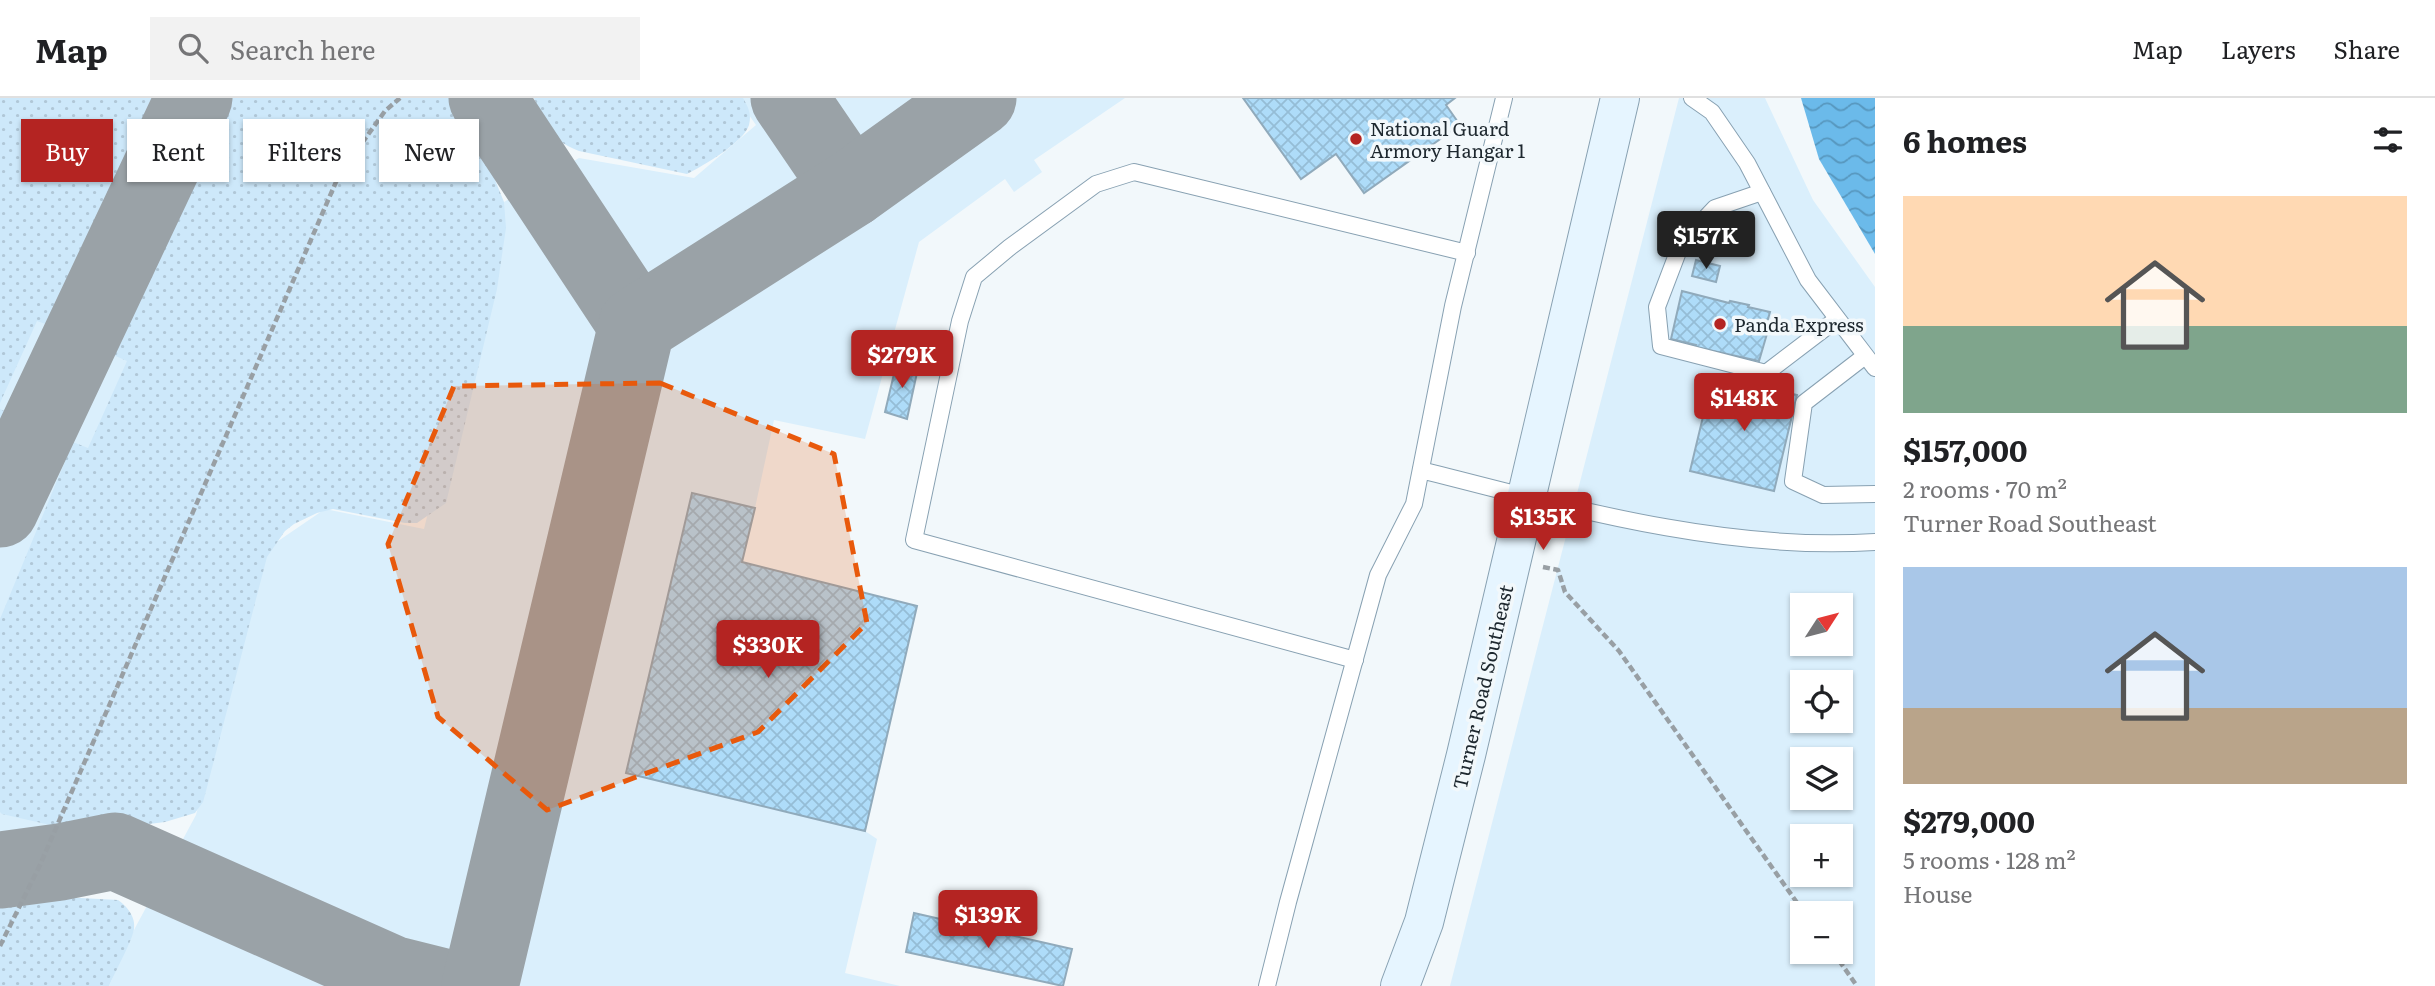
<!DOCTYPE html>
<meta charset="utf-8">
<style>
:root{--surface:#fff;--page:#f2f2f2;--text:#202124;--muted:#757577;--line:#e0e0e0;--accent:#b42422}
body{margin:0;font-family:Literata,serif;background:var(--page);color:var(--text);height:100vh;display:flex;flex-direction:column;font-size:26px;white-space:nowrap}
*{box-sizing:border-box;margin:0}
p{font-size:23px;color:var(--muted)}
.icon{flex:none;width:38px;height:38px;fill:none;stroke:currentColor;stroke-width:2;stroke-linecap:round;stroke-linejoin:round}
.map{position:relative;flex:1;overflow:hidden}
.panel{display:flex;flex-direction:column;background:var(--surface);width:560px}
.panel>*{flex:none}
.guide{position:absolute;left:21px;top:21px;width:665px;height:63px;display:flex;gap:14px}
.needle{width:46px;rotate:54deg}
.fabs{position:absolute;left:1790px;top:495px;display:grid;gap:14px}
.fabs a{display:grid;place-items:center;width:63px;height:63px;border-radius:0px;background:var(--surface);box-shadow:0 2px 5px #0004;font-size:35px}
.price{position:absolute;translate:-50% -60px;padding:0 16px;border-radius:7px;background:var(--accent);color:#fff;font-size:23px;line-height:46px;filter:drop-shadow(0 2px 4px #0008)}
.price::after{content:'';position:absolute;left:50%;top:42px;width:21px;height:16px;margin-left:-10px;background:inherit;clip-path:polygon(0 0,100% 0,50% 100%)}
.price.current{background:#222;color:#fff}
ul{padding:0;list-style:none}
li{display:grid;align-content:center;gap:14px;height:371px;padding:0 28px}
li span{display:grid;place-items:center;height:217px;border-radius:0px;color:#555}
li>.icon{margin-inline-start:auto}
span .icon{width:126px;height:126px;fill:#fffc;stroke-width:1}
li b{font-size:30px}
h2{display:flex;justify-content:space-between;align-items:center;height:84px;padding:0 28px;font-size:30px}
.pill{padding:0 24px;border-radius:0px;background:var(--surface);box-shadow:0 2px 5px #0004;font-size:24px;line-height:63px}
.pill.current{background:var(--accent);color:#fff}
header{display:flex;align-items:center;gap:42px;box-sizing:border-box;height:98px;padding:0 35px;background:var(--surface);border-bottom:2px solid var(--line)}
header strong{font-size:33px}
nav{display:flex;gap:38px;margin-inline-start:auto;font-size:24px}
.search{width:490px;height:63px;background:var(--page);display:flex;align-items:center;gap:18px;box-sizing:border-box;padding:0 24px;border-radius:0px;color:var(--muted);font-size:26px}
main{display:flex;flex:1;min-height:0}
.map>svg:first-child{display:block}
.built{fill:#daeffc;fill-rule:evenodd}
.grass{fill:url(#grass-dots)}
.water{fill:url(#water-waves)}
.lines{fill:none;stroke-linecap:round;stroke-linejoin:round}
.taxiway{stroke:#9aa2a7;stroke-width:77}
.building{fill:url(#building-cross-hatch);stroke:#90aabb;stroke-width:2}
.lane-casing{stroke:#88a1b2;stroke-width:18}
.secondary-casing{stroke:#88a1b2;stroke-width:40}
.path{stroke:#989fa4;stroke-width:4.5;stroke-dasharray:7 3.5;stroke-linecap:butt}
.lane{stroke:#fff;stroke-width:16}
.secondary{stroke:#e6f5ff;stroke-width:38}
.marked{fill:#e8590c;fill-opacity:0.2;stroke:#e8590c;stroke-width:5;stroke-dasharray:14 9;stroke-linejoin:round}
.poi-dot{fill:#b42422;stroke:#f2f8fb;stroke-width:2.5}
.labels{text-anchor:middle;dominant-baseline:central;stroke-width:7;stroke-linejoin:round;paint-order:stroke}
.poi-label{font-size:19px;fill:#1e282f;stroke:#f2f8fb;text-anchor:start}
.street-label{font-size:19px;fill:#1e282f;stroke:#f2f8fb}
</style>
<header>
<strong>Map</strong>
<div class="search"><svg class="icon" aria-label="search" viewBox="0 0 24 24"><circle cx="10" cy="10" r="6"/><path d="M15 15l6 6"/></svg>Search here</div>
<nav><a>Map</a><a>Layers</a><a>Share</a></nav>
</header>
<main>
<div class="map">
<svg width="1875" height="888" viewBox="0 0 1875 888">
<defs>
<pattern id="grass-dots" width="8" height="8" patternUnits="userSpaceOnUse" patternTransform="scale(1.75)"><rect width="8" height="8" fill="#cde8fa"/><path d="M2 2h.1M6 6h.1" fill="none" stroke="#b0c7d7" stroke-width="1.8" stroke-linecap="round"/></pattern>
<pattern id="water-waves" width="16" height="10" patternUnits="userSpaceOnUse" patternTransform="scale(1.75)"><rect width="16" height="10" fill="#6bbaea"/><path d="M0 5q4-4 8 0t8 0" fill="none" stroke="#5797be"/></pattern>
<pattern id="building-cross-hatch" width="8" height="8" patternUnits="userSpaceOnUse" patternTransform="scale(1.75)"><rect width="8" height="8" fill="#aedcf9"/><path d="M0 0l8 8M0 8l8-8" fill="none" stroke="#95bdd6"/></pattern>
</defs>
<rect width="100%" height="100%" fill="#f2f8fb"/>
<g class="built">
<polygon points="0,0 498,0 351,110 4,888 0,888"/>
<polygon points="737,0 1125,0 1034,62 1042,74 1014,94 1005,81 919,144 865,341 774,322 755,410 692,396 626,675 865,733 877,741 845,875 900,888 109,888 135,830 196,717 265,452 325,411 424,431 504,104 579,60 694,80 756,27"/>
<path d="M1679,0H1765L1813,102L1875,189V888H1450ZM1802,508H1841V546H1802ZM1802,584H1841V623H1802ZM1802,662H1841V700H1802ZM1802,738H1841V777H1802ZM1802,816H1841V854H1802Z"/>
</g>
<g class="grass">
<polygon points="0,0 153,0 51,228 37,223 0,305"/>
<polygon points="226,0 462,0 504,104 506,130 497,191 446,405 417,425 405,425 333,411 317,415 294,426 285,433 267,459 206,693 203,704 195,715 165,724 117,730 81,734 2,716 0,714 0,521 73,344 88,350 127,263 111,256"/>
<path d="M534,0H743C748,9 752,16 749,27C744,44 703,68 687,76L579,53C546,39 546,31 534,0Z"/>
<polygon points="0,311 13,317 0,345"/>
<path d="M62,799L118,802C127,808 136,819 134,831C133,841 114,876 109,888H0V808Z"/>
</g>
<polygon class="water" points="1801,0 1875,0 1875,156 1819,61"/>
<g class="lines">
<g class="taxiway">
<polyline points="487,0 637,227"/>
<polyline points="789,0 851,91"/>
<polyline points="0,411 194,0"/>
<polyline points="0,772 60,764 115,753 392,876 440,888"/>
<polyline points="480,888 637,227 851,91 978,0"/>
</g>
</g>
<g class="building">
<polygon points="1243,0 1455,0 1446,7 1460,27 1364,95 1336,56 1301,81"/>
<polygon points="1696,162 1720,168 1716,184 1692,178"/>
<polygon points="1682,193 1729,205 1730,203 1749,207 1748,209 1770,214 1766,228 1769,229 1759,263 1695,249 1696,247 1671,241"/>
<polygon points="897,263 918,270 907,321 885,314"/>
<polygon points="1713,277 1797,297 1774,393 1690,373"/>
<polygon points="692,395 755,410 742,464 917,508 865,733 626,675"/>
<polygon points="914,815 1072,851 1063,888 906,854"/>
</g>
<g class="lines">
<g class="lane-casing">
<g id="lane">
<polyline points="1692,0 1712,14 1747,65 1808,182 1875,270"/>
<polyline points="1762,94 1715,110 1681,146 1657,209 1661,248 1766,275 1837,221"/>
<polyline points="1865,258 1804,305 1793,383 1823,397 1875,396"/>
<path d="M1421,372C1567,409 1723,454 1875,444"/>
<polyline points="1355,562 914,442 960,223 974,179 1010,149 1096,86 1134,74 1467,155"/>
<polyline points="1267,888 1288,804 1378,477 1414,406 1453,208 1504,0"/>
</g>
</g>
<g class="secondary-casing">
<polyline id="secondary" points="1400,888 1424,824 1466,657 1620,0"/>
</g>
<g class="path">
<polyline points="1543,469 1558,472 1565,494 1619,553 1805,816"/>
<polyline points="0,848 40,767 339,77 385,13 400,0"/>
<polyline points="1833,854 1857,888"/>
</g>
<use href="#lane" class="lane"/>
<use href="#secondary" class="secondary"/>
</g>
<path class="marked" d="M660,285L834,356L867,525L758,634L547,712L438,619L388,446L454,288Z"/>
<g class="poi-dot">
<circle cx="1356" cy="41" r="7"/>
<circle cx="1720" cy="226" r="7"/>
</g>
<g class="labels">
<g class="poi-label">
<text x="1370" y="30">National Guard<tspan x="1370" dy="22">Armory Hangar 1</tspan></text>
<text x="1734" y="226">Panda Express</text>
</g>
<g class="street-label">
<text transform="translate(1482 589) rotate(-77)">Turner Road Southeast</text>
</g>
</g>
</svg>
<div class="fabs">
<a><svg class="needle" viewBox="-14 -14 28 28"><path d="M0-13l5 13h-10z" fill="#e53935"/><path d="M0 13l5-13h-10z" fill="#757577"/></svg></a>
<a><svg class="icon" aria-label="locate" viewBox="0 0 24 24"><circle cx="12" cy="12" r="6"/><path d="M12 2v4M12 18v4M2 12h4M18 12h4"/></svg></a>
<a><svg class="icon" aria-label="layers" viewBox="0 0 24 24"><path d="M12 4l9 5-9 5-9-5zM3 14l9 5 9-5"/></svg></a>
<a>+</a>
<a>−</a>
</div>
<b class="price current" style="left:1706px;top:173px">$157K</b>
<b class="price" style="left:902px;top:292px">$279K</b>
<b class="price" style="left:1744px;top:335px">$148K</b>
<b class="price" style="left:1543px;top:454px">$135K</b>
<b class="price" style="left:768px;top:582px">$330K</b>
<b class="price" style="left:988px;top:852px">$139K</b>
<div class="guide">
<a class="pill current">Buy</a>
<a class="pill">Rent</a>
<a class="pill">Filters</a>
<a class="pill">New</a>
</div>
</div>
<section class="panel">
<h2>6 homes<svg class="icon" aria-label="filters" viewBox="0 0 24 24"><path d="M4 7h16M4 17h16"/><circle cx="9" cy="7" r="2"/><circle cx="15" cy="17" r="2"/></svg></h2>
<ul>
<li><span style="background:linear-gradient(#ffd9b3 60%,#7fa58c 0)"><svg class="icon" aria-label="home" viewBox="0 0 24 24"><path d="M3 11l9-7 9 7M6 9v11h12V9"/></svg></span><div><b>$157,000</b><p>2 rooms · 70 m²</p><p>Turner Road Southeast</p></div></li>
<li><span style="background:linear-gradient(#a9c7e8 65%,#b9a48a 0)"><svg class="icon" aria-label="home" viewBox="0 0 24 24"><path d="M3 11l9-7 9 7M6 9v11h12V9"/></svg></span><div><b>$279,000</b><p>5 rooms · 128 m²</p><p>House</p></div></li>
</ul>
</section>
</main>
